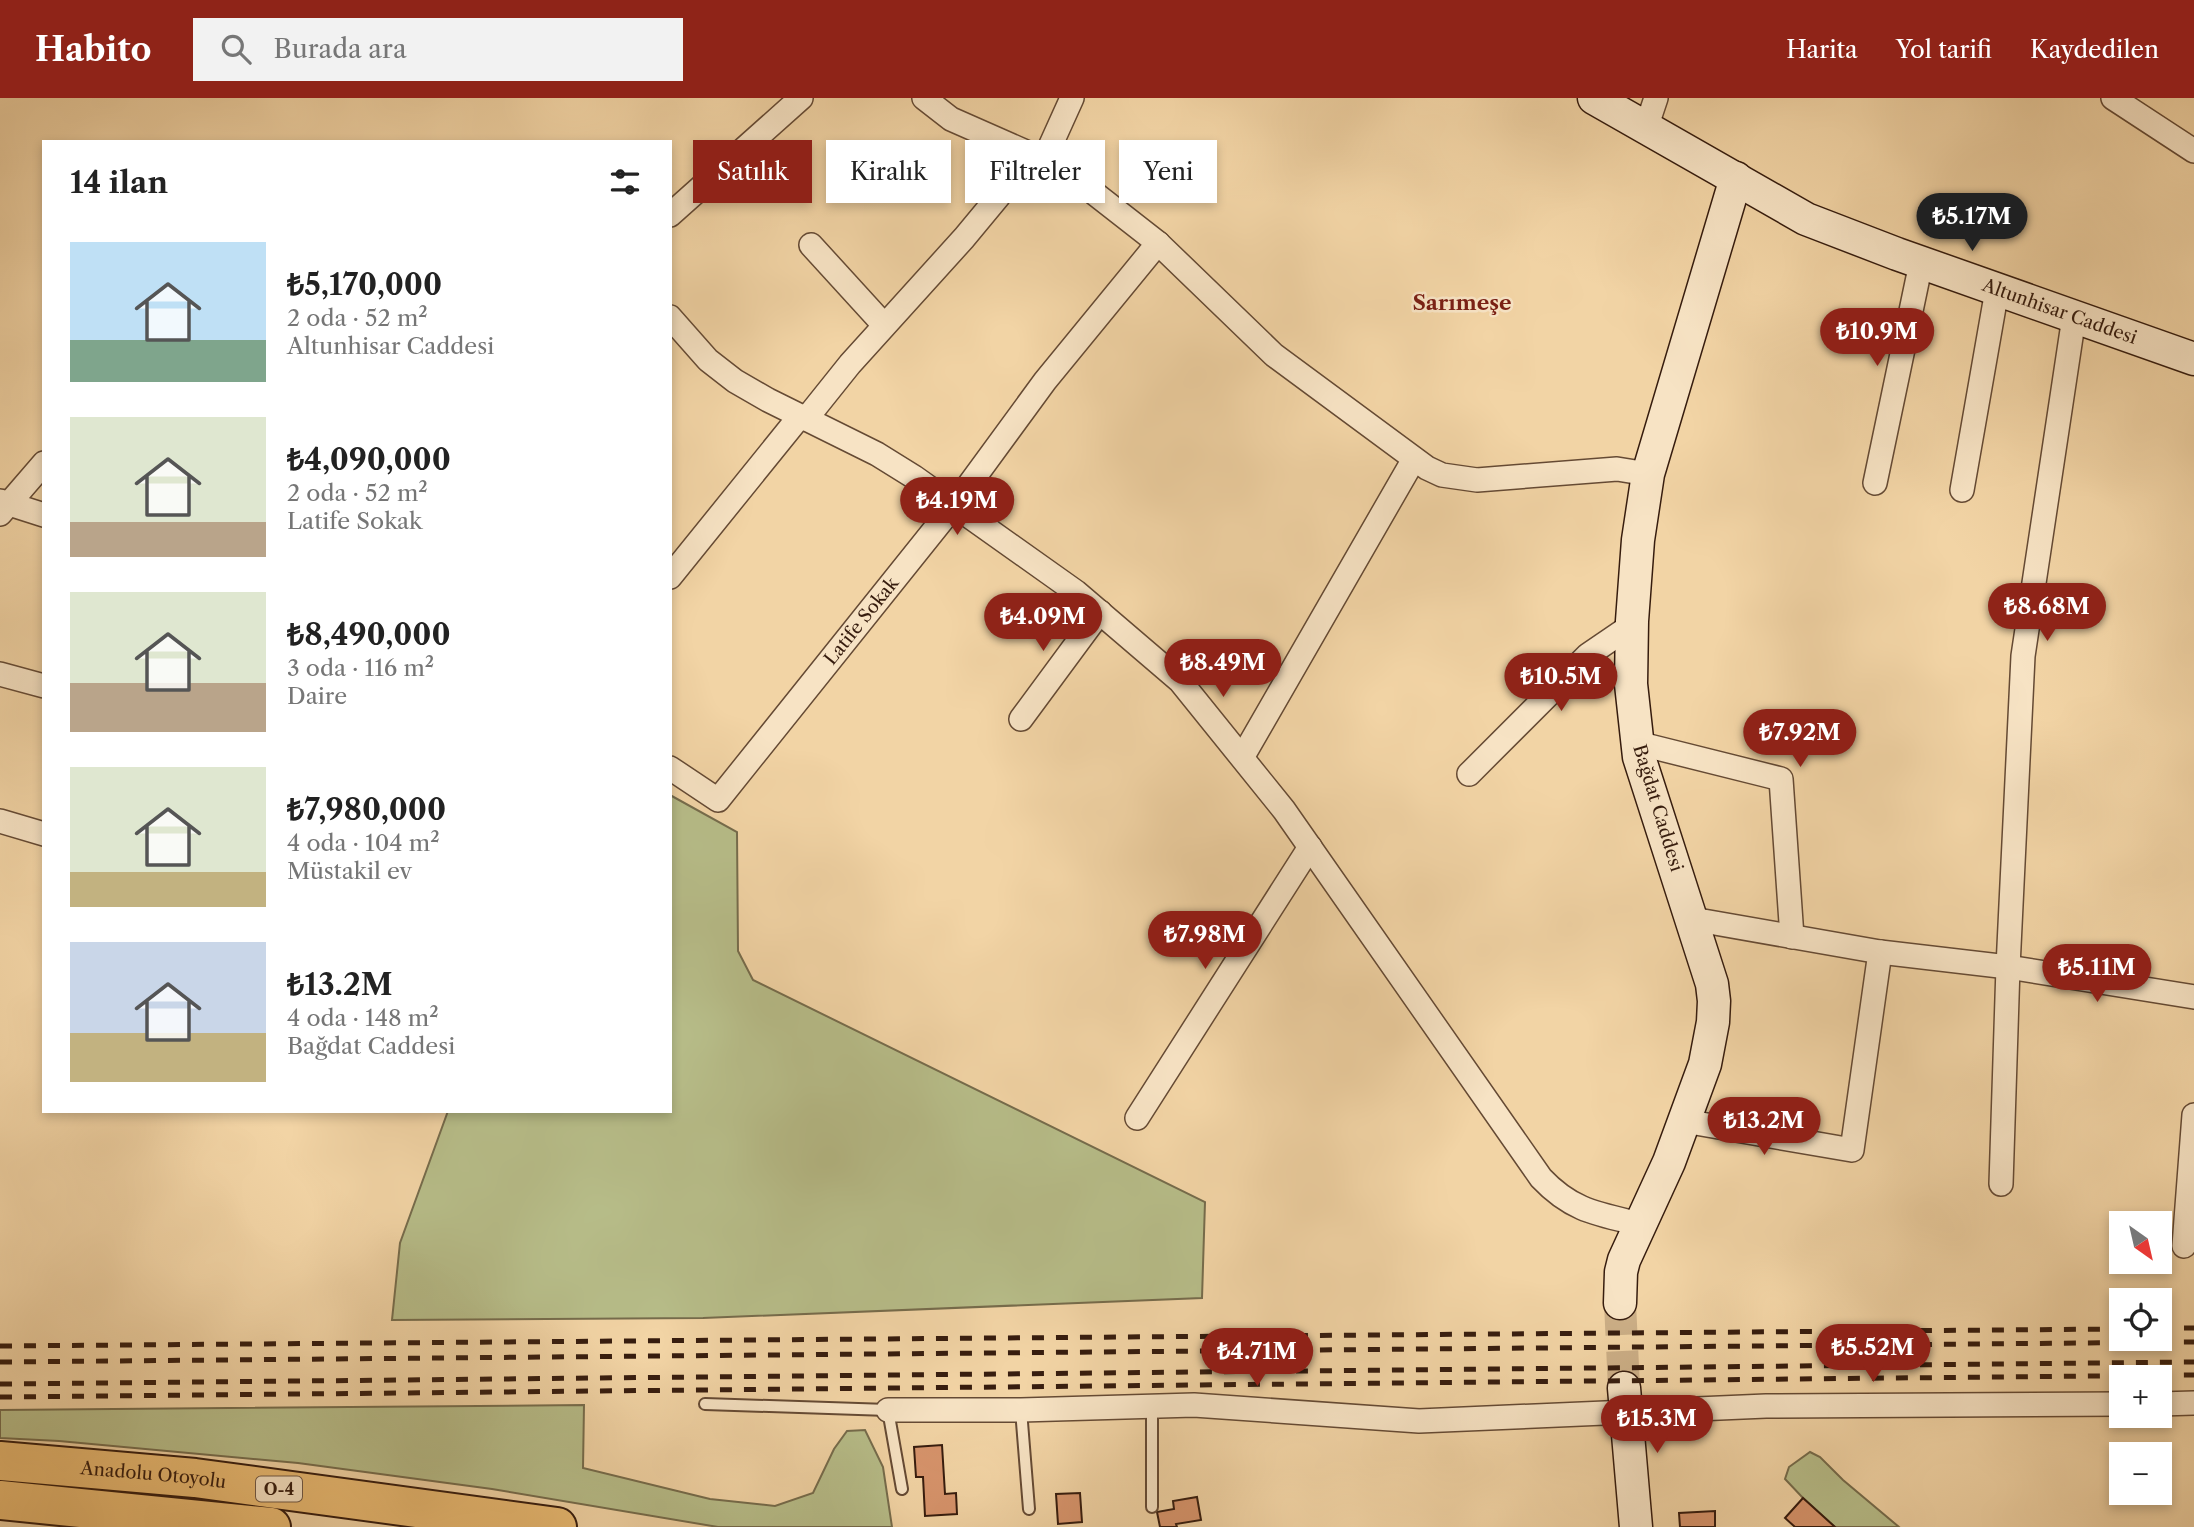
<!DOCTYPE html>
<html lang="tr">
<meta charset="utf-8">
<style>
:root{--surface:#fff;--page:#f2f2f2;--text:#222;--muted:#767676;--accent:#8f2418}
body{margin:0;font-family:"Libre Caslon Text",serif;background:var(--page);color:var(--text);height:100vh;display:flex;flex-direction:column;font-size:26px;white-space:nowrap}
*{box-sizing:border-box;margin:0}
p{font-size:23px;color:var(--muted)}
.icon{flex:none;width:38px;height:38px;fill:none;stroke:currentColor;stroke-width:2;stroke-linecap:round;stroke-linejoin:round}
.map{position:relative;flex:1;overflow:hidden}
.panel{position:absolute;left:42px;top:42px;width:630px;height:973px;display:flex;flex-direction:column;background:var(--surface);border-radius:0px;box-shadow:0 4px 10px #0003}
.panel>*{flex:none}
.top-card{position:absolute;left:693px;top:42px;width:665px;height:63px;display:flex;gap:14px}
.needle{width:46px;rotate:146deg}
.controls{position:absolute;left:2109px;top:1113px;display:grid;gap:14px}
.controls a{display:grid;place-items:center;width:63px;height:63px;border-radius:0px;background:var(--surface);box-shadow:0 4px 10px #0003;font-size:35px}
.price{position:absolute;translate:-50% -60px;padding:0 16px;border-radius:24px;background:var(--accent);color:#fff;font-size:23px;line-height:46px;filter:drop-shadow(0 2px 4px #0008)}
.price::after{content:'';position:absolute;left:50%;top:42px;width:21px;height:16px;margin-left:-10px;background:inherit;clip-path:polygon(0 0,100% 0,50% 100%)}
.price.current{background:#222;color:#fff}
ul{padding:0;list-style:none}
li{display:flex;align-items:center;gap:21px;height:175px;padding:0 28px}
li span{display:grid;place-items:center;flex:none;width:196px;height:140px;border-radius:0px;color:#555}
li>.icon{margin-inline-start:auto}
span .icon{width:84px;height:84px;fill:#fffc;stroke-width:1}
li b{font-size:30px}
h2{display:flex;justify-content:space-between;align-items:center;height:84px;padding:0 28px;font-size:30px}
.tag{padding:0 24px;border-radius:0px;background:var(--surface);box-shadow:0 4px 10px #0003;font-size:24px;line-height:63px}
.tag.current{background:var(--accent);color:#fff}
header{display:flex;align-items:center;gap:42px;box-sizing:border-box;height:98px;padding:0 35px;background:var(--accent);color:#fff}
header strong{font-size:33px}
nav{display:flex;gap:38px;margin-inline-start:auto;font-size:24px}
.search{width:490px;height:63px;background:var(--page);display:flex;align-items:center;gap:18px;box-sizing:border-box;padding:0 24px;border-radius:0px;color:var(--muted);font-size:26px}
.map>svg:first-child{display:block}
.green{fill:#b7bd89;stroke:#766c4c;stroke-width:2}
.building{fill:#d7946c;stroke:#361c0e;stroke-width:2}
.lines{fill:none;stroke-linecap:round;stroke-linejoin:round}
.secondary-tunnel{stroke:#ccaf87;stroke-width:32;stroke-dasharray:32 16;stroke-linecap:butt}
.lane-casing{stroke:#654a34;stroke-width:14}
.street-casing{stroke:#654a34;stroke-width:26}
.secondary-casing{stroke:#361c0e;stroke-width:35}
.highway-casing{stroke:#361c0e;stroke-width:42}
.lane{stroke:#f7e3c4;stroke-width:10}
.street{stroke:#f7e3c4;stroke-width:23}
.secondary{stroke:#f7e3c4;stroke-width:32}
.highway{stroke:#e9ba72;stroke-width:38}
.rail{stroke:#361c0e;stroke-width:5;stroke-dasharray:12 12;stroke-linecap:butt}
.labels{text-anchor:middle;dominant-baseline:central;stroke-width:5;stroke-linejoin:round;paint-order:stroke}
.shield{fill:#f7e3c4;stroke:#705845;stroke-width:2}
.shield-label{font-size:16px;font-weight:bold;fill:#361c0e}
.street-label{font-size:18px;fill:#361c0e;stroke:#f7e3c4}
.quarter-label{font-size:21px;font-weight:bold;fill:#7a1f14;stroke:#f7e3c4}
</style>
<header>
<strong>Habito</strong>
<div class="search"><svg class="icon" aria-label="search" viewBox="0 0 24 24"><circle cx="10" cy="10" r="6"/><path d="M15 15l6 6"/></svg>Burada ara</div>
<nav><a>Harita</a><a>Yol tarifi</a><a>Kaydedilen</a></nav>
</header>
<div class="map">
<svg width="2194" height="1429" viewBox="0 0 2194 1429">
<rect width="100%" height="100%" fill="#f2d4a5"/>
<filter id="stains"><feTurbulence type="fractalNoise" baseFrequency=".00286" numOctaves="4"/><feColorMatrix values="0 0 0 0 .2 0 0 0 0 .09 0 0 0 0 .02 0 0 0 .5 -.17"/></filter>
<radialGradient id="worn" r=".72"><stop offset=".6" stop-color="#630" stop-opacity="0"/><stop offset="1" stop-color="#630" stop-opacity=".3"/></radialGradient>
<g class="green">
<polygon points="670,697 737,734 738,853 753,882 1205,1104 1202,1200 703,1220 392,1222 400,1145 448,1013 670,1013"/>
<polygon points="584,1307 583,1370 710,1401 775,1408 813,1395 834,1351 847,1333 865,1332 883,1369 892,1429 718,1429 492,1391 298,1365 59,1343 0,1340 0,1312"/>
<polygon points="1810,1354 1820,1359 1843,1382 1899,1429 1835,1429 1803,1400 1785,1381 1789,1369"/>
</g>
<g class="building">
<polygon points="942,1347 945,1396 956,1395 957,1416 925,1418 923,1379 916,1379 914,1349"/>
<polygon points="1080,1395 1082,1424 1058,1426 1056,1396"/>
<polygon points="1197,1399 1201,1422 1176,1426 1177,1429 1160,1429 1157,1414 1174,1411 1173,1403"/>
<polygon points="1803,1400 1835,1429 1795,1429 1785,1420"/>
<polygon points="1715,1413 1715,1429 1680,1429 1679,1415"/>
</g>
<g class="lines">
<polyline class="secondary-tunnel" points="1620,1205 1624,1290"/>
<g class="lane-casing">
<g id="lane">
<polyline points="705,1306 888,1312 902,1391"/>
<polyline points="1152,1307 1152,1409"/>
<polyline points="1021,1312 1029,1411"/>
</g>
</g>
<g class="street-casing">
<g id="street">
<polyline points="924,0 951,21 1044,62 1094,95 1158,145 1274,257 1427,370 1442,377 1477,382 1617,371 1648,376"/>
<polyline points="2113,0 2194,53"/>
<polyline points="1646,30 1656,0"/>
<polyline points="1044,62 1072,0"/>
<polyline points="670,117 801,0"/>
<polyline points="811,147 884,227"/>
<path d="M670,219L708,262L735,283L768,302L877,356L914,379L1076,494L1180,583L1284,712L1541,1080C1572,1113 1598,1116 1640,1126"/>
<polyline points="806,321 850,266 964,140 998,99 1027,55"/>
<polyline points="1875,385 1921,165"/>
<polyline points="1962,392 1997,192"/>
<polyline points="0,403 44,417"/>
<polyline points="0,416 44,365"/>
<polyline points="670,479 800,318"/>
<polyline points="0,576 44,588"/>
<polyline points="1021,621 1100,514"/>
<polyline points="1637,645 1781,681 1792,839"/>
<polyline points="1243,658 1414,361"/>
<path id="s1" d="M670,670L718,702L955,406L1045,283L1158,145"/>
<polyline points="1469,676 1588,557 1632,527"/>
<polyline points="0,723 44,736"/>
<polyline points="1692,821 1880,854 2008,869 2194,899"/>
<polyline points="1137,1020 1310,749"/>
<polyline points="1684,1023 1852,1052 1880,854"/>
<polyline points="2001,1086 2008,869 2023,558 2074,219"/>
<polyline points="2184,1148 2194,1017"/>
<polyline points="2160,1306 2194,1305"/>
<polyline points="888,1312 1021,1312 1194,1307 1419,1323 1766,1308 2121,1306"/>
</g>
</g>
<g class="secondary-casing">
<g id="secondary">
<path id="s2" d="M1594,0L1806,121L1897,156L2194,261"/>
<polyline points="1620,1205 1621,1174 1624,1162 1669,1064 1705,966 1713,924 1714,903 1712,886 1639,659 1631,586 1632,523 1638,442 1648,376 1736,80"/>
<polyline points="1624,1290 1636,1429"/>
</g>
</g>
<g class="highway-casing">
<g id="highway">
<path id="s3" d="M0,1363L195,1380L557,1429"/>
<polyline points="0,1402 271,1429"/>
</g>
</g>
<use href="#lane" class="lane"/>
<use href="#street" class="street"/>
<use href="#secondary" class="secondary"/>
<use href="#highway" class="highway"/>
<g class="rail">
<polyline points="2160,1230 2194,1230"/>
<polyline points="0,1248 2121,1231"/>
<polyline points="0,1264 2194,1244"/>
<polyline points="0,1286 2194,1264"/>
<polyline points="0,1299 2194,1277"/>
</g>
</g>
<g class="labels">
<rect class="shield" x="256" y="1378.5" width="46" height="25" rx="5"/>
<g class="shield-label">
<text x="279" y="1391">O-4</text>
</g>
<g class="street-label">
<text stroke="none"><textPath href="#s2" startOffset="514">Altunhisar Caddesi</textPath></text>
<text stroke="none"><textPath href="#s1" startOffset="287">Latife Sokak</textPath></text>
<text transform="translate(1658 710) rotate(73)">Bağdat Caddesi</text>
<text stroke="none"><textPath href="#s3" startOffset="154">Anadolu Otoyolu</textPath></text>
</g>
<g class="quarter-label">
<text x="1462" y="204">Sarımeşe</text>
</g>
</g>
<rect width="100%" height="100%" filter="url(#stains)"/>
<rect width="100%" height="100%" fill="url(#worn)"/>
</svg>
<div class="controls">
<a><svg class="needle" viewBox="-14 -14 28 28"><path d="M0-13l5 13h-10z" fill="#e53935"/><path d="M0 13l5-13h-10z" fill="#767676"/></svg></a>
<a><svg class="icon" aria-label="locate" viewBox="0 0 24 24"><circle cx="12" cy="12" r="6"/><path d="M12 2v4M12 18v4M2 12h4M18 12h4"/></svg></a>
<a>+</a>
<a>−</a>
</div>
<b class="price current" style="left:1972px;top:155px">₺5.17M</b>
<b class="price" style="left:1877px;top:270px">₺10.9M</b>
<b class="price" style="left:957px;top:439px">₺4.19M</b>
<b class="price" style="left:2047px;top:545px">₺8.68M</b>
<b class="price" style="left:1043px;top:555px">₺4.09M</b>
<b class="price" style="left:1223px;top:601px">₺8.49M</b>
<b class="price" style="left:1561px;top:615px">₺10.5M</b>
<b class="price" style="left:1800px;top:671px">₺7.92M</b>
<b class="price" style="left:1205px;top:873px">₺7.98M</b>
<b class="price" style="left:2097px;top:906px">₺5.11M</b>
<b class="price" style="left:1764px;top:1059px">₺13.2M</b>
<b class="price" style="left:1873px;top:1286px">₺5.52M</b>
<b class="price" style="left:1257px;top:1290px">₺4.71M</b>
<b class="price" style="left:1657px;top:1357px">₺15.3M</b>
<div class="top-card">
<a class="tag current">Satılık</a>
<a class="tag">Kiralık</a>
<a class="tag">Filtreler</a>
<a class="tag">Yeni</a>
</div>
<section class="panel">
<h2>14 ilan<svg class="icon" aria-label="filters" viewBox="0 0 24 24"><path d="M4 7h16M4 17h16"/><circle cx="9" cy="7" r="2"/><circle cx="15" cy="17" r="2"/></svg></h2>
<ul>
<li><span style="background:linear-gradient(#bfe0f5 70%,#7fa58c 0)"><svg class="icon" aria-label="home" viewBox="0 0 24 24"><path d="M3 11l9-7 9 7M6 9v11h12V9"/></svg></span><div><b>₺5,170,000</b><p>2 oda · 52 m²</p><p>Altunhisar Caddesi</p></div></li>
<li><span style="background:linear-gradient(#dfe7d0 75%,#b9a48a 0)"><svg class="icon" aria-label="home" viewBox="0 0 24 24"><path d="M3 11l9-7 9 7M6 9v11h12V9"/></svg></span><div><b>₺4,090,000</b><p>2 oda · 52 m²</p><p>Latife Sokak</p></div></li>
<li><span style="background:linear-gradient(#dfe7d0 65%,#b9a48a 0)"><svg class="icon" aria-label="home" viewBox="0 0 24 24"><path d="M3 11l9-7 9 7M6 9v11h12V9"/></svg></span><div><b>₺8,490,000</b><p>3 oda · 116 m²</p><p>Daire</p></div></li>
<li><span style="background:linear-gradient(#dfe7d0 75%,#c2b280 0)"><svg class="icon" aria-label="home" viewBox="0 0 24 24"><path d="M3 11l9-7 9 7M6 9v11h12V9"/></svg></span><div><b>₺7,980,000</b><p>4 oda · 104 m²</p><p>Müstakil ev</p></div></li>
<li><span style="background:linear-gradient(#c9d6e8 65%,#c2b280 0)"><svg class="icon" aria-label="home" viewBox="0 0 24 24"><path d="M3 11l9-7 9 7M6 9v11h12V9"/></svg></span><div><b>₺13.2M</b><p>4 oda · 148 m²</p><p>Bağdat Caddesi</p></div></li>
</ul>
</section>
</div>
